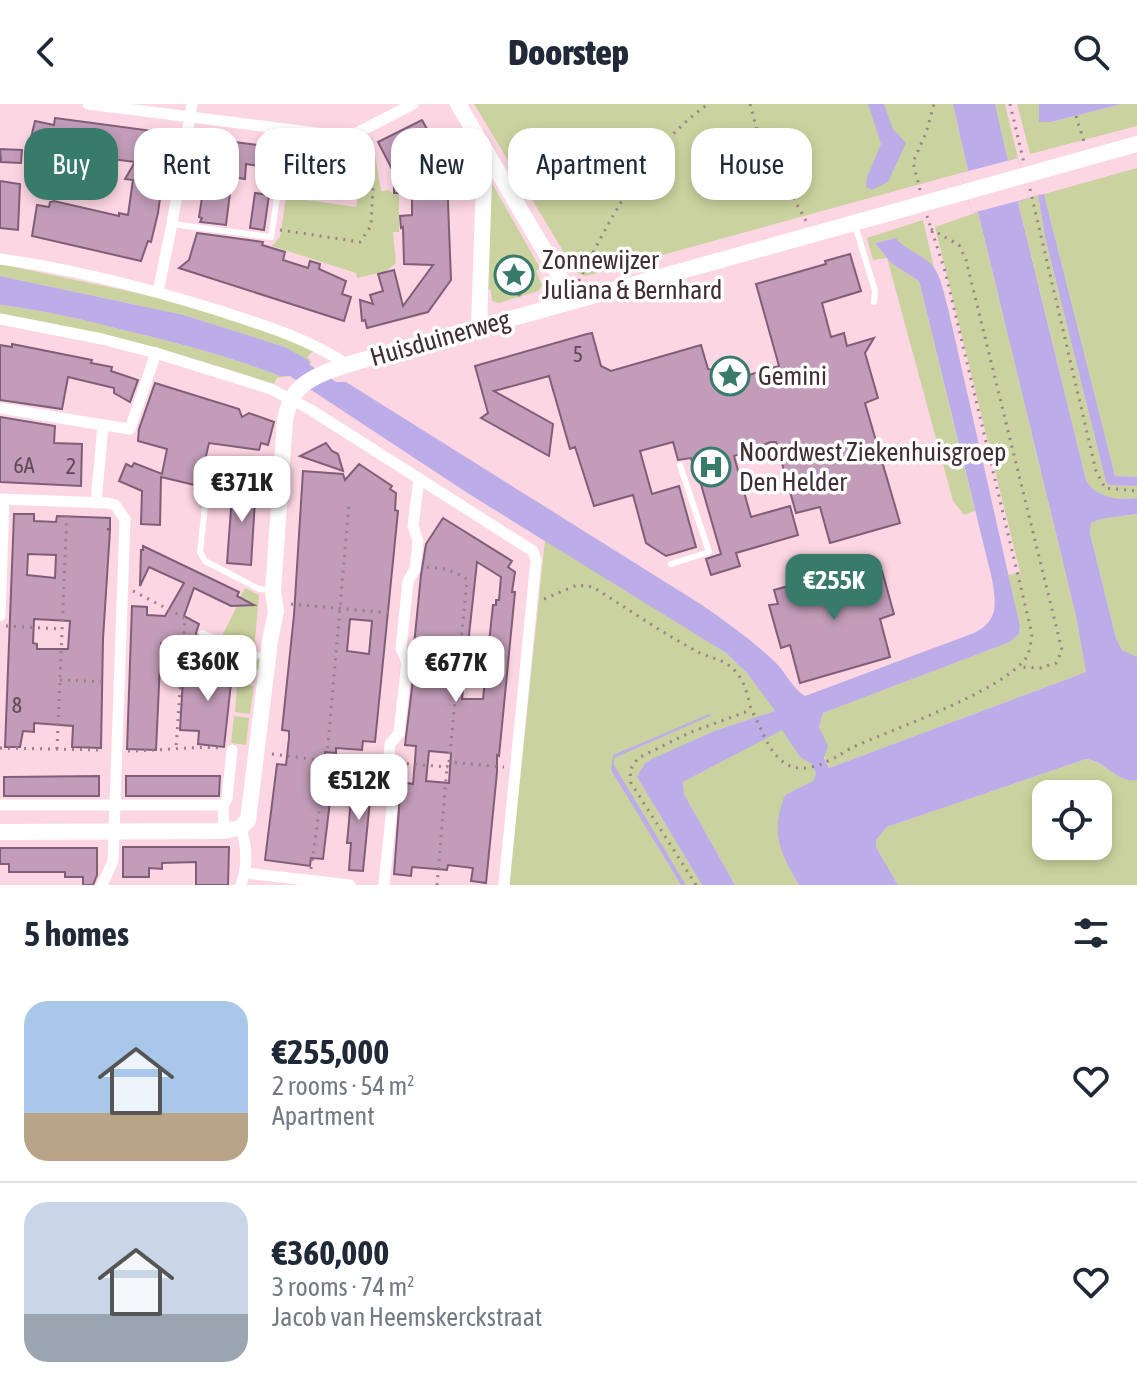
<!DOCTYPE html>
<meta charset="utf-8">
<style>
:root{--surface:#fff;--page:#f2f2f3;--text:#1f2937;--muted:#747a83;--line:#e0e1e3;--accent:#397b6b}
body{margin:0;font-family:"Asap Condensed",sans-serif;background:var(--page);color:var(--text);height:100vh;display:flex;flex-direction:column;font-size:30px;white-space:nowrap}
*{box-sizing:border-box;margin:0}
p{font-size:26px;color:var(--muted)}
.icon{flex:none;width:44px;height:44px;fill:none;stroke:currentColor;stroke-width:2;stroke-linecap:round;stroke-linejoin:round}
.map{position:relative;height:781px;overflow:hidden}
.side{display:flex;flex-direction:column;background:var(--surface);flex:1}
.side>*{flex:none}
.hud{position:absolute;left:24px;top:24px;width:1090px;height:72px;display:flex;gap:16px}
.buttons{position:absolute;left:1032px;top:676px;display:grid;gap:16px}
.buttons a{display:grid;place-items:center;width:80px;height:80px;border-radius:16px;background:var(--surface);box-shadow:0 4px 12px #0003;font-size:40px}
.price{position:absolute;translate:-50% -68px;padding:0 18px;border-radius:16px;background:#fff;color:#222;font-size:26px;line-height:52px;filter:drop-shadow(0 2px 4px #0008)}
.price::after{content:'';position:absolute;left:50%;top:48px;width:24px;height:18px;margin-left:-12px;background:inherit;clip-path:polygon(0 0,100% 0,50% 100%)}
.price.current{background:var(--accent);color:#fff}
ul{padding:0;list-style:none}
li{display:flex;align-items:center;gap:24px;height:200px;padding:0 24px}
li+li{border-top:2px solid var(--line)}
li span{display:grid;place-items:center;flex:none;width:224px;height:160px;border-radius:24px;color:#555}
li>.icon{margin-inline-start:auto}
span .icon{width:96px;height:96px;fill:#fffc;stroke-width:1}
li b{font-size:34px}
h2{display:flex;justify-content:space-between;align-items:center;height:96px;padding:0 24px;font-size:34px}
.pill{padding:0 28px;border-radius:24px;background:var(--surface);box-shadow:0 4px 12px #0003;font-size:28px;line-height:72px}
.pill.current{background:var(--accent);color:#fff}
header{display:flex;justify-content:space-between;align-items:center;height:104px;padding:0 24px;background:var(--surface);font-size:36px;font-weight:800}
.map>svg:first-child{display:block}
.green{fill:#cad39f;fill-rule:evenodd}
.water{fill:#bcade9}
.pier{fill:#fdd6e3}
.building{fill:#c29cb8;stroke:#815e78;stroke-width:2;fill-rule:evenodd}
.lines{fill:none;stroke-linecap:round;stroke-linejoin:round}
.path{stroke:#9b7f88;stroke-width:3;stroke-dasharray:2 6;stroke-linecap:butt}
.lane{stroke:#fff;stroke-width:6}
.street{stroke:#fff;stroke-width:11}
.secondary{stroke:#fff;stroke-width:16}
.labels{text-anchor:middle;dominant-baseline:central;stroke-width:7;stroke-linejoin:round;paint-order:stroke}
.number-label{font-size:22px;fill:#614a56}
.poi-label{font-size:26px;fill:#412e35;stroke:#fff;text-anchor:start}
.street-label{font-size:26px;fill:#412e35;stroke:#fff}
</style>
<header><svg class="icon" aria-label="back" viewBox="0 0 24 24"><path d="M15 5l-7 7 7 7"/></svg>Doorstep<svg class="icon" aria-label="search" viewBox="0 0 24 24"><circle cx="10" cy="10" r="6"/><path d="M15 15l6 6"/></svg></header>
<div class="map">
<svg width="1137" height="781" viewBox="0 0 1137 781">
<rect width="100%" height="100%" fill="#fdd6e3"/>
<g class="green">
<polygon points="474,0 953,0 968,67 586,172 579,170 574,165"/>
<polygon points="995,0 1005,0 1018,54 1008,56"/>
<polygon points="1017,0 1039,0 1039,18 1051,18 1122,0 1137,0 1137,22 1030,50"/>
<polygon points="372,34 381,87 389,86 393,90 399,90 399,128 393,128 396,159 386,167 357,174 356,169 272,142 280,133 286,93 356,103 358,85 353,84 357,43"/>
<polygon points="1137,64 1137,373 1115,372 1044,90"/>
<polygon points="489,74 540,164 536,167 542,181 538,187 499,199 492,197 491,186 485,185"/>
<path d="M1038,91L1045,133L1106,378L1109,381L1137,382V394C1117,396 1096,394 1086,376L1018,97Z"/>
<path d="M978,108L1076,512L1086,568L829,664C822,648 815,625 823,609L1010,538L1019,530L1020,522L1008,471L1020,468L935,123Z"/>
<polygon points="923,116 934,164 900,140 896,134 875,139 891,159 919,177 975,407 964,411 953,397 887,154 873,156 867,134"/>
<polygon points="0,160 170,196 279,228 315,246 307,253 311,257 310,260 285,243 184,211 0,172"/>
<path d="M0,201C43,206 85,216 127,227C178,239 231,253 280,272H289L277,274L274,280C184,250 94,226 0,210Z"/>
<polygon points="1137,410 1137,553 1136,554 1122,546 1116,534 1090,429 1091,419 1101,415"/>
<polygon points="545,436 726,549 748,570 776,607 714,627 645,659 637,673 702,781 509,781"/>
<polygon points="245,484 259,491 254,547 222,532 237,502 246,502 247,496 240,493"/>
<polygon points="240,554 262,556 260,564 256,567 254,579 237,577"/>
<polygon points="237,581 254,582 250,610 235,608"/>
<polygon points="234,612 249,614 246,641 231,639"/>
<path d="M783,625L800,653L812,659L816,670L814,677L785,691C776,735 777,742 799,781H735L684,690L683,678Z"/>
<path d="M1086,655C1105,658 1117,677 1137,676V781H898L876,743V736L887,723ZM1046,690H1098V742H1046Z"/>
</g>
<g class="water">
<polygon points="868,0 884,0 893,25 906,39 888,78 872,86 866,83 867,73 881,40"/>
<path d="M953,0H995L1008,56L1018,54L1029,94L1018,98L1086,376C1096,394 1117,396 1137,394V410L1101,415L1091,419L1090,429L1116,534L1122,546L1137,553V676C1116,679 1106,657 1086,655L887,723L876,736V743L898,781H799C780,749 770,728 785,691L813,677L816,670L812,660L800,653L782,626L683,678L684,690L735,781H702L637,673L645,659L652,655L714,627L775,607L748,570L726,549L469,390L290,272H280C231,253 178,239 127,227C85,216 43,206 0,201V172L184,211L285,243L308,256L310,261L336,278H346L702,501C728,519 753,537 776,559C786,569 793,585 805,592L974,529C999,516 996,500 992,475L919,177L891,159L875,139L896,134C905,146 921,150 932,161C941,171 944,191 948,204L1020,522L1019,530L1010,538L823,609L819,623L828,642L824,654L829,664L1086,568L1076,512L978,108L972,109L961,69L968,67Z"/>
<polygon points="1039,0 1122,0 1051,18 1039,18"/>
<polygon points="1044,90 1115,372 1137,373 1137,382 1109,381 1106,378 1045,133 1038,91"/>
<polygon points="712,609 710,612 614,654 614,661 686,781 681,781 611,666 613,651"/>
</g>
<polygon class="pier" points="1018,54 1029,94 972,109 961,69"/>
<g class="building">
<polygon points="55,14 168,29 166,53 163,53 159,78 162,80 158,109 151,138 148,137 141,157 32,132 37,101 49,103 50,98 54,97 119,112 119,109 128,111 133,76 125,75 135,58 105,54 104,58 99,58 98,62 92,61 92,64 79,63 78,70 42,65 45,47 29,42 35,17 54,21"/>
<polygon points="422,16 443,54 410,71 446,70 447,72 451,176 428,208 367,224 365,216 362,217 360,196 373,200 370,191 383,187 378,170 394,166 403,202 433,161 404,160 403,123 401,124 400,112 412,111 412,89 394,89 394,69 378,38"/>
<polygon points="211,35 354,53 350,86 322,82 322,85 303,83 301,95 283,93 276,88 269,91 264,126 250,124 255,89 269,91 272,64 246,60 245,75 232,73 226,121 200,118 202,114 199,113"/>
<polygon points="0,45 22,46 21,59 1,58"/>
<polygon points="0,77 20,80 18,126 0,124"/>
<polygon points="197,129 263,138 262,141 285,148 283,156 308,164 310,157 320,160 319,165 346,177 342,190 351,193 344,217 179,164 189,156"/>
<polygon points="850,150 861,187 822,199 831,233 844,229 847,242 874,234 865,249 878,294 865,299 900,419 830,439 820,403 796,409 776,338 771,338 734,352 751,413 790,402 798,431 736,449 740,462 711,471 706,455 721,450 696,363 694,364 691,354 678,356 673,338 640,347 652,390 679,382 696,443 666,452 646,439 633,391 594,402 575,343 570,345 549,272 494,287 553,320 549,352 481,314 488,309 475,262 587,230 592,229 601,262 611,267 701,241 708,265 722,268 725,278 779,262 756,180 826,160 825,157"/>
<polygon points="12,240 92,256 91,259 112,263 111,267 138,276 130,298 114,289 114,284 68,273 62,305 0,296 0,241 12,243"/>
<polygon points="155,279 239,305 242,313 249,309 274,318 268,341 261,339 259,346 209,339 199,382 161,373 160,421 141,420 142,387 119,377 126,360 132,363 134,359 162,370 167,345 138,337 139,325"/>
<polygon points="0,313 55,322 54,339 82,340 81,382 0,378"/>
<polygon points="326,339 332,347 338,350 343,367 300,352"/>
<path d="M359,360L392,382L390,385L396,389L395,406L398,407L375,638L363,637L362,646L336,644V649L325,648L321,680L332,681L323,755L311,754L310,762L265,756L277,660L286,661L289,634V627L282,626L294,511L303,367L343,370L345,376ZM350,515L372,517L369,550L347,547Z"/>
<polygon points="233,378 256,380 251,461 227,459"/>
<path d="M14,410H34V417L56,418L57,412L110,414V425H107L110,426L103,535L101,644L72,643L73,622L34,619V628L23,627L20,643H5ZM28,450L56,451L55,474L27,471ZM34,515L70,517L68,545H37V540L33,539Z"/>
<path d="M443,414L512,457L508,463L515,468L512,488H515L499,652L497,651V668L486,779L471,777L473,764L448,761L447,766L412,763L411,772L394,770L401,678L413,680L415,657L416,642L405,641L415,559L413,551L421,471L426,440ZM477,458L501,473L499,496H496V501H493L483,595H462ZM429,647L451,649L449,679L426,677Z"/>
<polygon points="143,442 239,488 237,492 254,501 231,502 194,484 184,512 199,520 196,529 198,534 197,551 184,550 185,541 161,539 156,646 127,645 132,502 147,503 147,511 165,512 184,479 149,463 140,482 141,446 143,446"/>
<polygon points="867,460 870,470 882,467 894,510 880,515 890,553 800,579 790,541 781,544 769,501 778,500 774,486"/>
<polygon points="219,551 234,552 224,643 198,640 199,627 180,626 183,574 205,576 206,558 219,559"/>
<polygon points="99,672 99,692 4,692 4,673"/>
<polygon points="126,672 220,672 219,692 126,692"/>
<polygon points="353,674 372,676 363,767 349,766 351,739 347,739"/>
<polygon points="123,743 229,743 228,781 196,781 196,758 162,759 162,765 149,764 149,773 123,773"/>
<polygon points="0,744 97,744 97,771 93,781 83,781 83,773 65,773 65,768 9,768 9,760 0,760"/>
</g>
<g class="lines">
<g class="path">
<polyline points="750,0 757,26 806,117"/>
<polyline points="1010,0 1024,59"/>
<polyline points="1076,12 1085,41"/>
<polyline points="1030,85 1096,367 1105,384 1137,387"/>
<polyline points="920,86 913,58 926,29 934,0"/>
<polyline points="931,125 959,141 966,156 1062,546 1056,559 1040,564 1018,563"/>
<polyline points="280,126 360,138 371,122 373,82 364,39"/>
<polygon points="515,168 518,172 514,175 511,170"/>
<polyline points="515,175 521,198"/>
<path d="M579,177C611,111 647,44 708,0"/>
<polyline points="427,463 445,465 465,473 467,477 449,658 504,663"/>
<polyline points="133,487 185,514 176,644"/>
<path d="M544,495L577,481L593,483C628,505 662,529 698,548C707,553 718,554 727,560C742,570 746,585 750,601C752,609 757,616 760,623C782,677 808,671 851,644C893,625 1001,588 1026,554C1030,547 1031,538 1032,530L945,167L927,112"/>
<polyline points="291,500 391,509"/>
<polyline points="6,522 62,525"/>
<polyline points="60,576 108,578"/>
<polyline points="0,644 104,646"/>
<polyline points="57,645 67,409"/>
<path d="M128,647C159,647 189,642 220,644"/>
<polyline points="272,650 326,657 327,652 375,656"/>
<polyline points="327,652 349,400"/>
<polyline points="399,659 447,663 449,658"/>
<polyline points="311,765 326,657"/>
<polyline points="437,781 447,663"/>
<polyline points="696,781 631,679 630,666 638,654 691,628 751,606"/>
</g>
<g class="lane">
<polyline points="172,120 271,133 277,94"/>
<polyline points="855,121 875,187 874,198"/>
<polyline points="250,364 215,359 208,375 200,448 205,457 259,485 270,486"/>
<polyline points="671,460 709,448 680,361"/>
<polyline points="202,529 256,551 265,552"/>
</g>
<g class="street">
<polyline points="88,0 349,33 413,0"/>
<path d="M0,155C74,165 146,184 217,206C263,221 307,234 348,261"/>
<polyline points="158,188 172,120 192,0"/>
<polyline points="0,215 102,235 156,249 271,285 311,306 533,447 536,456 504,781"/>
<polyline points="0,304 103,321"/>
<polyline points="0,395 107,399 115,401 125,415 113,757 102,781"/>
<polyline points="96,399 103,321 130,325 156,249"/>
<polyline points="0,512 4,396"/>
<polyline points="0,701 223,701"/>
<path d="M240,724C248,740 247,765 241,781"/>
<polyline points="224,727 223,701 227,695 232,646"/>
<polyline points="246,769 350,781"/>
<polyline points="384,781 393,693 386,682 390,640 399,629 407,558 401,544 408,477 415,465 418,437 413,422 419,374"/>
</g>
<g class="secondary">
<polyline points="458,0 574,197"/>
<polyline points="479,222 485,48"/>
<path d="M0,728L224,727L240,724L248,716L270,537L276,507L273,487L285,316C287,306 290,295 297,287C312,268 355,259 377,252L1137,40"/>
</g>
</g>
<defs>
<g id="sight-ring" transform="scale(2)"><circle r="9.5" fill="#fff" stroke="#397b6b" stroke-width="1.5"/><path d="M0-6L1.8-2.2L6-1.7L2.9 1.2L3.7 5.4L0 3.3L-3.7 5.4L-2.9 1.2L-6-1.7L-1.8-2.2Z" fill="#397b6b"/></g>
<g id="hospital-ring" transform="scale(2)"><circle r="9.5" fill="#fff" stroke="#397b6b" stroke-width="1.5"/><path d="M-5-5h3v3.5h4V-5h3V5h-3V1.5h-4V5h-3Z" fill="#397b6b"/></g>
</defs>
<g fill-rule="evenodd">
<use href="#sight-ring" x="514" y="171"/>
<use href="#sight-ring" x="730" y="272"/>
<use href="#hospital-ring" x="711" y="363"/>
</g>
<g class="labels">
<g class="number-label">
<text x="578" y="250">5</text>
<text x="24" y="361">6A</text>
<text x="71" y="362">2</text>
<text x="17" y="601">8</text>
</g>
<g class="poi-label">
<text x="542" y="156">Zonnewijzer<tspan x="542" dy="30">Juliana &amp; Bernhard</tspan></text>
<text x="758" y="272">Gemini</text>
<text x="739" y="348">Noordwest Ziekenhuisgroep<tspan x="739" dy="30">Den Helder</tspan></text>
</g>
<g class="street-label">
<text transform="translate(440 234) rotate(-16)">Huisduinerweg</text>
</g>
</g>
</svg>
<div class="buttons">
<a><svg class="icon" aria-label="locate" viewBox="0 0 24 24"><circle cx="12" cy="12" r="6"/><path d="M12 2v4M12 18v4M2 12h4M18 12h4"/></svg></a>
</div>
<b class="price" style="left:242px;top:420px">€371K</b>
<b class="price current" style="left:834px;top:518px">€255K</b>
<b class="price" style="left:208px;top:599px">€360K</b>
<b class="price" style="left:456px;top:600px">€677K</b>
<b class="price" style="left:359px;top:718px">€512K</b>
<div class="hud">
<a class="pill current">Buy</a>
<a class="pill">Rent</a>
<a class="pill">Filters</a>
<a class="pill">New</a>
<a class="pill">Apartment</a>
<a class="pill">House</a>
</div>
</div>
<section class="side">
<h2>5 homes<svg class="icon" aria-label="filters" viewBox="0 0 24 24"><path d="M4 7h16M4 17h16"/><circle cx="9" cy="7" r="2"/><circle cx="15" cy="17" r="2"/></svg></h2>
<ul>
<li><span style="background:linear-gradient(#a9c7e8 70%,#b9a48a 0)"><svg class="icon" aria-label="home" viewBox="0 0 24 24"><path d="M3 11l9-7 9 7M6 9v11h12V9"/></svg></span><div><b>€255,000</b><p>2 rooms · 54 m²</p><p>Apartment</p></div><svg class="icon" aria-label="heart" viewBox="0 0 24 24"><path d="M12 20l-8-8c-3-5 5-10 8-4 3-6 11-1 8 4z"/></svg></li>
<li><span style="background:linear-gradient(#c9d6e8 70%,#9aa5b1 0)"><svg class="icon" aria-label="home" viewBox="0 0 24 24"><path d="M3 11l9-7 9 7M6 9v11h12V9"/></svg></span><div><b>€360,000</b><p>3 rooms · 74 m²</p><p>Jacob van Heemskerckstraat</p></div><svg class="icon" aria-label="heart" viewBox="0 0 24 24"><path d="M12 20l-8-8c-3-5 5-10 8-4 3-6 11-1 8 4z"/></svg></li>
</ul>
</section>
